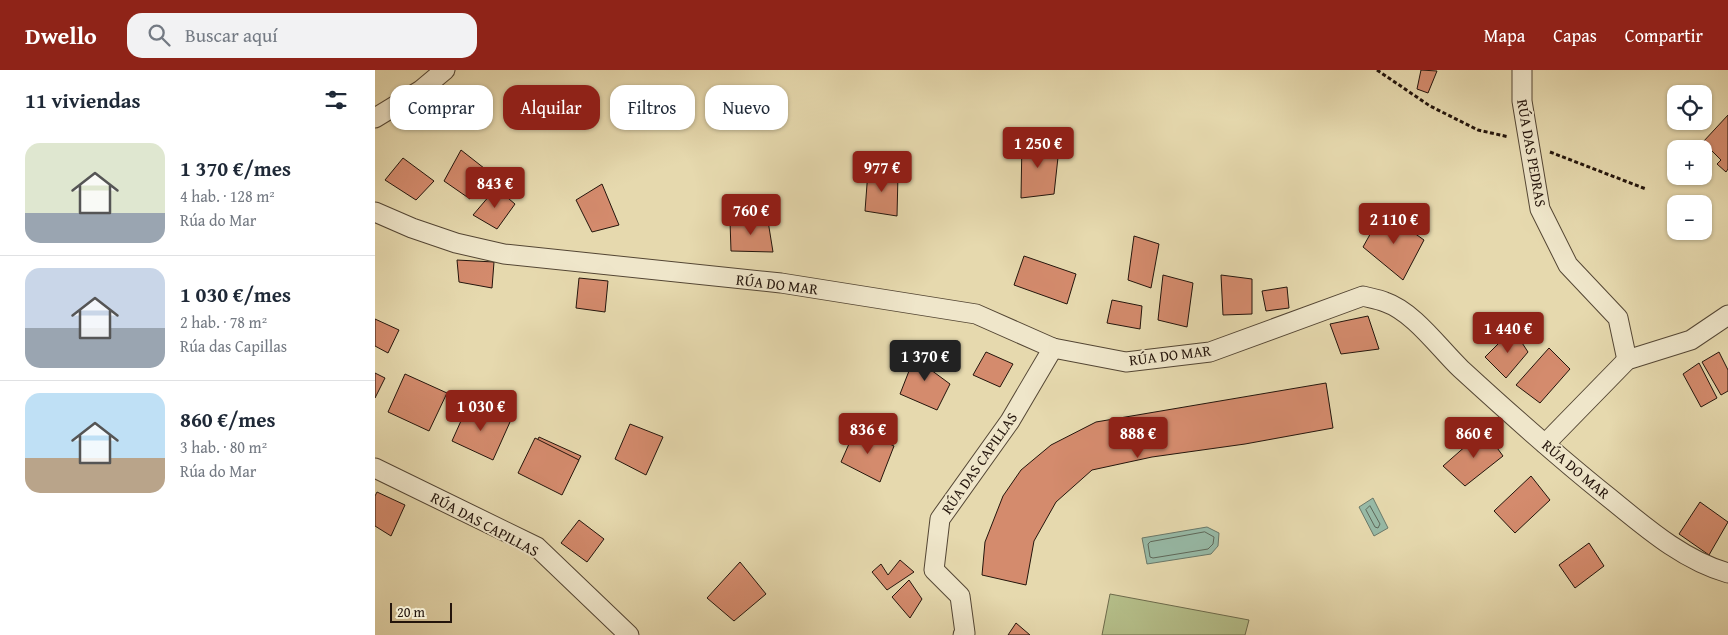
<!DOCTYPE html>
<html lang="es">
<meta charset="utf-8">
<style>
:root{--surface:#fff;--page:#f2f2f3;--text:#1f2937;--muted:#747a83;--line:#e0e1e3;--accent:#8f2418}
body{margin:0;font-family:"Gentium Book Plus",serif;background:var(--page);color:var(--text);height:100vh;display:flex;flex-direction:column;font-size:19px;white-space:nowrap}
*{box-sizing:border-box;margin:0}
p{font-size:16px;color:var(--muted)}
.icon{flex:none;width:28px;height:28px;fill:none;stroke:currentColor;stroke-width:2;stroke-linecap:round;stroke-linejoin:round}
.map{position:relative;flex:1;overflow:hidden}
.side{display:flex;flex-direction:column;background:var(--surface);width:375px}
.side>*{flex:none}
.top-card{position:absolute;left:15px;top:15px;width:475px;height:45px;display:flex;gap:10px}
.controls{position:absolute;left:1292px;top:15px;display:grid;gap:10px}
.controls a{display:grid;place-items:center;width:45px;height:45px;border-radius:10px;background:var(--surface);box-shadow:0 1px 4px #0004;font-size:25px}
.scale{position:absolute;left:15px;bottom:12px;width:62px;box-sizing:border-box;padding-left:5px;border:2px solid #24150c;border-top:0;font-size:14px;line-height:18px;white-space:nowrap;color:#24150c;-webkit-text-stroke:4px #efe6ca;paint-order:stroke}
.price{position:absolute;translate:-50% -42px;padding:0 11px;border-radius:5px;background:var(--accent);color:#fff;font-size:16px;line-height:32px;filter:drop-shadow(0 1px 2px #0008)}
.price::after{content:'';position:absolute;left:50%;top:30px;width:15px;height:11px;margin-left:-8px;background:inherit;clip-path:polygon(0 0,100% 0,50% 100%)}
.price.active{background:#222;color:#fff}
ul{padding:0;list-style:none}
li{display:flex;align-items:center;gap:15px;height:125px;padding:0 25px}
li+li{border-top:1px solid var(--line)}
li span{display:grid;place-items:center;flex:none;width:140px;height:100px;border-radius:15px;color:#555}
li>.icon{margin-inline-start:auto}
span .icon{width:60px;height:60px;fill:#fffc;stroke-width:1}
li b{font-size:21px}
h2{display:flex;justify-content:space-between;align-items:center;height:60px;padding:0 25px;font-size:21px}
.pill{padding:0 18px;border-radius:15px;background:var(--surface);box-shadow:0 1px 4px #0004;font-size:18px;line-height:45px}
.pill.active{background:var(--accent);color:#fff}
header{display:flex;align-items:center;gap:30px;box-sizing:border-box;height:70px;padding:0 25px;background:var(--accent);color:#fff}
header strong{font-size:24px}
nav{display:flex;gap:28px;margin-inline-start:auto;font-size:18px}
.search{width:350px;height:45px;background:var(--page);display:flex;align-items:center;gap:12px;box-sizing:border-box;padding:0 18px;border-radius:15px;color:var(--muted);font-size:19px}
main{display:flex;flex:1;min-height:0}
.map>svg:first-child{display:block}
.green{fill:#b5bf8a;stroke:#6c6a4b}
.water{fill:#97baa7;stroke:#697869}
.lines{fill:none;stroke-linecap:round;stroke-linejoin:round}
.shore{stroke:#5e685a;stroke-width:1}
.building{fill:#d48b6d;stroke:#24150c}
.minor-casing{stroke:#544634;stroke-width:21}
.path{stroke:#24150c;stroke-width:3;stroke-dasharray:4 2.5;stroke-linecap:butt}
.minor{stroke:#efe6ca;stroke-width:19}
.labels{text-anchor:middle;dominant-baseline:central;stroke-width:4;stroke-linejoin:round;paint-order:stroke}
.street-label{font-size:15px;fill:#24150c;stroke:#efe6ca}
</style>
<header>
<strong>Dwello</strong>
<div class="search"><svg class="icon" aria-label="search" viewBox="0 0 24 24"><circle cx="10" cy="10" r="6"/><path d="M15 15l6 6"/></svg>Buscar aquí</div>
<nav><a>Mapa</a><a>Capas</a><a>Compartir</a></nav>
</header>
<main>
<section class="side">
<h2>11 viviendas<svg class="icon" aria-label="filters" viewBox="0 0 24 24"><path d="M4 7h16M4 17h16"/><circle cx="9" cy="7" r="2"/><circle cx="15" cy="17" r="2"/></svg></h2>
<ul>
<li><span style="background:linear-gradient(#dfe7d0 70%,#9aa5b1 0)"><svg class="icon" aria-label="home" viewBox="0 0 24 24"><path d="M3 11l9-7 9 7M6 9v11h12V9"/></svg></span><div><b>1 370 €/mes</b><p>4 hab. · 128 m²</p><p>Rúa do Mar</p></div></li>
<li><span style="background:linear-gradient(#c9d6e8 60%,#9aa5b1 0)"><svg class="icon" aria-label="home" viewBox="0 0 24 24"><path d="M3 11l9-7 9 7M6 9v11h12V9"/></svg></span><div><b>1 030 €/mes</b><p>2 hab. · 78 m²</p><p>Rúa das Capillas</p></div></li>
<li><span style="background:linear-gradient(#bfe0f5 65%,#b9a48a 0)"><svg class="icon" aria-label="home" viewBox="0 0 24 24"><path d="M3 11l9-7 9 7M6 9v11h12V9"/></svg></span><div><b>860 €/mes</b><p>3 hab. · 80 m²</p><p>Rúa do Mar</p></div></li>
</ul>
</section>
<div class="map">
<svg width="1353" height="565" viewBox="0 0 1353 565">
<rect width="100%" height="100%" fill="#e6d9ae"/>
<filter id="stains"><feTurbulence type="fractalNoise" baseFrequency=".004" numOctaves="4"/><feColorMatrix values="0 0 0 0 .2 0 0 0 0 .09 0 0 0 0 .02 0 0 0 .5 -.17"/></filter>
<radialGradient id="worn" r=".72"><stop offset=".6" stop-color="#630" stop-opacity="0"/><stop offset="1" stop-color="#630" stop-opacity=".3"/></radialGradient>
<polygon class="green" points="735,524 874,550 870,565 727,565"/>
<g class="water">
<polygon points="998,428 1013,458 999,466 984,437"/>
<polygon points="832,457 844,463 843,476 836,484 772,494 767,468"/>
</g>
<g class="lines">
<g class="shore">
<polygon points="995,436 1005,454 1003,458 1000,457 991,440"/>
<polygon points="830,462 839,467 838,474 833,479 778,488 775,487 773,474 775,472"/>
</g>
</g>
<g class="building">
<polygon points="1046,0 1062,1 1053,23 1042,19"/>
<polygon points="1353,45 1353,99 1351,102 1342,94 1346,90 1328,72"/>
<polygon points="647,69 684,78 679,124 646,128"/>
<polygon points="86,80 114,102 95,129 69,111"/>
<polygon points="28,88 59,111 41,130 10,110"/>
<polygon points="493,101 523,104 522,146 490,141"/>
<polygon points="227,114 244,155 217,162 201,130"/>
<polygon points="121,118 140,134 122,159 98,145"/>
<polygon points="1008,141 1049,170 1028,210 988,177"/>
<polygon points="355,151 393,151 398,182 356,181"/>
<polygon points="759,166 784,174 776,218 753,210"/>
<polygon points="649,186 701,204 692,234 639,215"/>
<polygon points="82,190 119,192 117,218 84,212"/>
<polygon points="788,205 818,213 812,257 783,250"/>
<polygon points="846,205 877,209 877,244 848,245"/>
<polygon points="204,208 233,211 230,242 201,238"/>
<polygon points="912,217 914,238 891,241 887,221"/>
<polygon points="737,230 767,236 765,259 732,253"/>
<polygon points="993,246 1004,279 966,284 955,254"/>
<polygon points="0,249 24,260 13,283 0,276"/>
<polygon points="1138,259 1153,282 1131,308 1110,287"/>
<polygon points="543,278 562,287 556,300 575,314 562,340 525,324"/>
<polygon points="1174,278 1195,299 1165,333 1141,315"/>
<polygon points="611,282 638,294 625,317 598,305"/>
<polygon points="1344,282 1353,300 1353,321 1346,325 1327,292"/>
<polygon points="1324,293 1342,328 1326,337 1308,304"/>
<polygon points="0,303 10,308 0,328"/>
<polygon points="30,304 72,323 54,361 13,342"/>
<polygon points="951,313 958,358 870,374 777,387 717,400 681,432 659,471 651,515 607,505 610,472 628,426 646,400 676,375 721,352"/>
<polygon points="94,333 135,352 118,390 77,371"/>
<polygon points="255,354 288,367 271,405 240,389"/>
<polygon points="481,358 519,376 505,412 466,392"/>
<polygon points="1109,360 1128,386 1090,416 1068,396"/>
<polygon points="164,367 206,386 186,421 146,401"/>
<polygon points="160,368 204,390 187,425 143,403"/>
<polygon points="1156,406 1175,430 1140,463 1119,441"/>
<polygon points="2,422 30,435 16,466 0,456 0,426"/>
<polygon points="1325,432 1353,452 1334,485 1304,464"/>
<polygon points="204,450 229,469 212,492 186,473"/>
<polygon points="1214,473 1229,496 1200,518 1184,495"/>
<polygon points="525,490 539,502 512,520 497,502 506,494 513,505"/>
<polygon points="365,492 391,524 359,551 332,528"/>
<polygon points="534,510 547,529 535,548 517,527"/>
<polygon points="641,553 655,565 633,565"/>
</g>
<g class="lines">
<g class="minor-casing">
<g id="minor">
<polyline points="1147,0 1147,31 1165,139 1193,195 1243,248 1252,290"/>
<polyline points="0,48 46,20 70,0"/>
<path d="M0,142L37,158L81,173L129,184L406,213L601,244L678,278L751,292L835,282L988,226C995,228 1003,229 1010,232C1039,242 1064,278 1086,299C1134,343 1182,386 1232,426C1269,456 1307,490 1353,503"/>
<polyline points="1170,374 1252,290 1316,270 1353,245"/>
<polyline points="0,398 162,477 254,565"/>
<polyline points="588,565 590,563 585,526 559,500 565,449 635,351 678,278"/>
</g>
</g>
<g class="path">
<polyline points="1002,0 1055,36 1103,60 1134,67"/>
<polyline points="1175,82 1271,119"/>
</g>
<use href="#minor" class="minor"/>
</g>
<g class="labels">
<g class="street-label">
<text transform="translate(1157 83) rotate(80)">RÚA DAS PEDRAS</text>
<text transform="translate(402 214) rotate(7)">RÚA DO MAR</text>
<text transform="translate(795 285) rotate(-7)">RÚA DO MAR</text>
<text transform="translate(604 393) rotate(-55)">RÚA DAS CAPILLAS</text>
<text transform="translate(1201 399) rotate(40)">RÚA DO MAR</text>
<text transform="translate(110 454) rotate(28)">RÚA DAS CAPILLAS</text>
</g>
</g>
<rect width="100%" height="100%" filter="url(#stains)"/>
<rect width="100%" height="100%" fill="url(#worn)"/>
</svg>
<div class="controls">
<a><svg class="icon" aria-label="locate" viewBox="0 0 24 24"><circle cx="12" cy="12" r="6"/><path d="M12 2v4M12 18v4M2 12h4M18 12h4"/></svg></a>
<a>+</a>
<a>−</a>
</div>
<div class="scale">20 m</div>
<b class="price" style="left:663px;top:99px">1 250 €</b>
<b class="price" style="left:507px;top:123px">977 €</b>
<b class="price" style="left:120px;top:139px">843 €</b>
<b class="price" style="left:376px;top:166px">760 €</b>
<b class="price" style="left:1019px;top:175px">2 110 €</b>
<b class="price" style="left:1133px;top:284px">1 440 €</b>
<b class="price active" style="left:550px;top:312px">1 370 €</b>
<b class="price" style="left:106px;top:362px">1 030 €</b>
<b class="price" style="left:493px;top:385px">836 €</b>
<b class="price" style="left:763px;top:389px">888 €</b>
<b class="price" style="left:1099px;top:389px">860 €</b>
<div class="top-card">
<a class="pill">Comprar</a>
<a class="pill active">Alquilar</a>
<a class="pill">Filtros</a>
<a class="pill">Nuevo</a>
</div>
</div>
</main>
